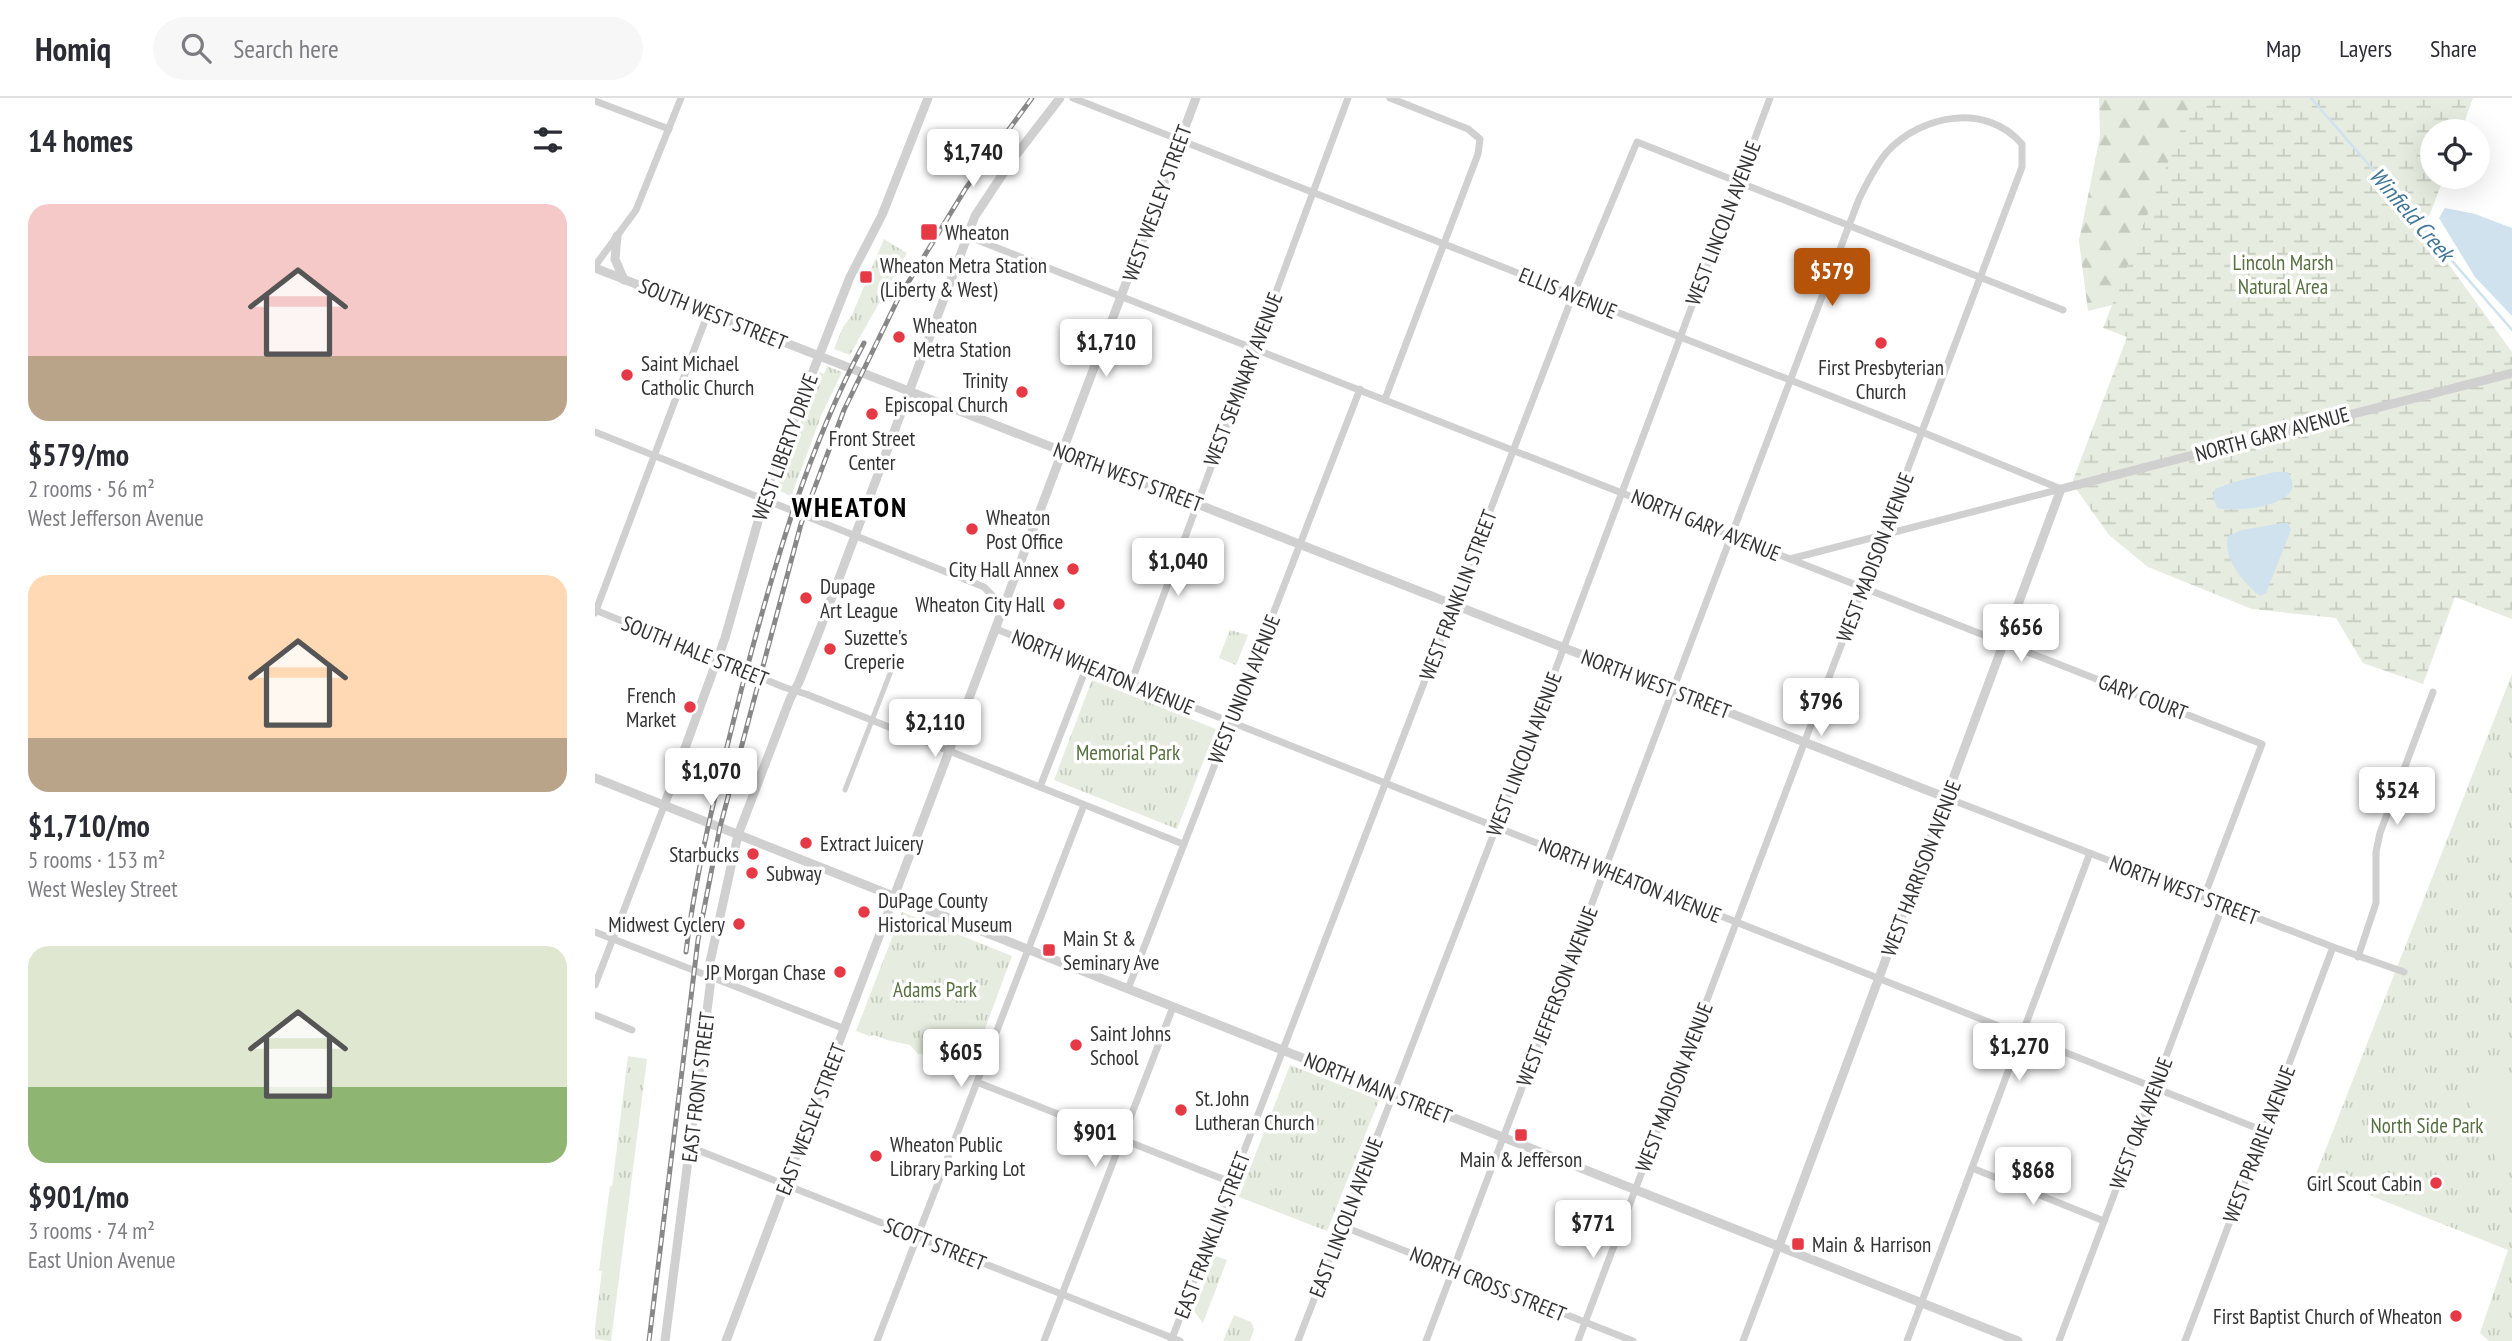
<!DOCTYPE html>
<meta charset="utf-8">
<style>
:root{--surface:#fff;--page:#f7f7f7;--text:#2b2b33;--muted:#7c7c81;--line:#e1e1e2;--accent:#b45309}
body{margin:0;font-family:"PT Sans Narrow",sans-serif;background:var(--page);color:var(--text);height:100vh;display:flex;flex-direction:column;font-size:26px;white-space:nowrap}
*{box-sizing:border-box;margin:0}
p{font-size:23px;color:var(--muted)}
.icon{flex:none;width:38px;height:38px;fill:none;stroke:currentColor;stroke-width:2;stroke-linecap:round;stroke-linejoin:round}
.map{position:relative;flex:1;overflow:hidden}
.details{display:flex;flex-direction:column;background:var(--surface);width:595px}
.details>*{flex:none}
.fabs{position:absolute;left:1825px;top:21px;display:grid;gap:14px}
.fabs a{display:grid;place-items:center;width:70px;height:70px;border-radius:50%;background:var(--surface);box-shadow:0 7px 28px #0002;font-size:35px}
.price{position:absolute;translate:-50% -60px;padding:0 16px;border-radius:7px;background:#fff;color:#222;font-size:23px;line-height:46px;filter:drop-shadow(0 2px 4px #0008)}
.price::after{content:'';position:absolute;left:50%;top:42px;width:21px;height:16px;margin-left:-10px;background:inherit;clip-path:polygon(0 0,100% 0,50% 100%)}
.price.on{background:var(--accent);color:#fff}
ul{padding:0;list-style:none}
li{display:grid;align-content:center;gap:14px;height:371px;padding:0 28px}
li span{display:grid;place-items:center;height:217px;border-radius:21px;color:#555}
li>.icon{margin-inline-start:auto}
span .icon{width:126px;height:126px;fill:#fffc;stroke-width:1}
li b{font-size:30px}
h2{display:flex;justify-content:space-between;align-items:center;height:84px;padding:0 28px;font-size:30px}
header{display:flex;align-items:center;gap:42px;box-sizing:border-box;height:98px;padding:0 35px;background:var(--surface);border-bottom:2px solid var(--line)}
header strong{font-size:33px}
nav{display:flex;gap:38px;margin-inline-start:auto;font-size:24px}
.search{width:490px;height:63px;background:var(--page);display:flex;align-items:center;gap:18px;box-sizing:border-box;padding:0 24px;border-radius:38px;color:var(--muted);font-size:26px}
main{display:flex;flex:1;min-height:0}
.map>svg:first-child{display:block}
.grass{fill:url(#grass-tufts)}
.forest{fill:url(#forest-firs)}
.wetland{fill:url(#wetland-marsh)}
.pitch{fill:#e6ecdf}
.water{fill:#cfe2ee}
.lines{fill:none;stroke-linecap:round;stroke-linejoin:round}
.stream{stroke:#cfe2ee;stroke-width:2.5}
.pedestrian{stroke:#d0d0d0;stroke-width:5}
.minor{stroke:#d0d0d0;stroke-width:7}
.tertiary{stroke:#d0d0d0;stroke-width:9}
.rail-casing{stroke:#888;stroke-width:5}
.rail{stroke:#fff;stroke-width:2.5;stroke-dasharray:8;stroke-linecap:butt}
.poi-dot{fill:#e63946;stroke:#fff;stroke-width:2.5}
.labels{text-anchor:middle;dominant-baseline:central;stroke-width:7;stroke-linejoin:round;paint-order:stroke}
.street-label{font-size:21px;fill:#333;stroke:#fff}
.poi-label{font-size:21px;fill:#333;stroke:#fff;text-anchor:start}
.park-label{font-size:21px;fill:#56703f;stroke:#fff}
.water-label{font-size:23px;font-style:italic;fill:#3f7597;stroke:#fff}
.district-label{font-size:28px;font-weight:bold;letter-spacing:2px;fill:#000;stroke:#fff}
</style>
<header>
<strong>Homiq</strong>
<div class="search"><svg class="icon" aria-label="search" viewBox="0 0 24 24"><circle cx="10" cy="10" r="6"/><path d="M15 15l6 6"/></svg>Search here</div>
<nav><a>Map</a><a>Layers</a><a>Share</a></nav>
</header>
<main>
<section class="details">
<h2>14 homes<svg class="icon" aria-label="filters" viewBox="0 0 24 24"><path d="M4 7h16M4 17h16"/><circle cx="9" cy="7" r="2"/><circle cx="15" cy="17" r="2"/></svg></h2>
<ul>
<li><span style="background:linear-gradient(#f6c9c9 70%,#b9a48a 0)"><svg class="icon" aria-label="home" viewBox="0 0 24 24"><path d="M3 11l9-7 9 7M6 9v11h12V9"/></svg></span><div><b>$579/mo</b><p>2 rooms · 56 m²</p><p>West Jefferson Avenue</p></div></li>
<li><span style="background:linear-gradient(#ffd9b3 75%,#b9a48a 0)"><svg class="icon" aria-label="home" viewBox="0 0 24 24"><path d="M3 11l9-7 9 7M6 9v11h12V9"/></svg></span><div><b>$1,710/mo</b><p>5 rooms · 153 m²</p><p>West Wesley Street</p></div></li>
<li><span style="background:linear-gradient(#dfe7d0 65%,#8fb573 0)"><svg class="icon" aria-label="home" viewBox="0 0 24 24"><path d="M3 11l9-7 9 7M6 9v11h12V9"/></svg></span><div><b>$901/mo</b><p>3 rooms · 74 m²</p><p>East Union Avenue</p></div></li>
</ul>
</section>
<div class="map">
<svg width="1917" height="1243" viewBox="0 0 1917 1243">
<defs>
<pattern id="grass-tufts" width="24" height="20" patternUnits="userSpaceOnUse" patternTransform="scale(1.75)"><rect width="24" height="20" fill="#e6ecdf"/><path d="M3 7l-1-3M5 7V3M7 7l1-3M15 17l-1-3M17 17v-4M19 17l1-3" fill="none" stroke="#c6cbc0"/></pattern>
<pattern id="forest-firs" width="22" height="20" patternUnits="userSpaceOnUse" patternTransform="scale(1.75)"><rect width="22" height="20" fill="#e6ecdf"/><path d="M5 1l3.5 6h-7zM16 11l3.5 6h-7z" fill="#c6cbc0"/></pattern>
<pattern id="wetland-marsh" width="20" height="14" patternUnits="userSpaceOnUse" patternTransform="scale(1.75)"><rect width="20" height="14" fill="#e6ecdf"/><path d="M1 5h8M5 5V1M11 12h8M15 12V8" fill="none" stroke="#c6cbc0"/></pattern>
</defs>
<rect width="100%" height="100%" fill="#fff"/>
<g class="grass">
<polygon points="289,141 312,155 255,257 239,251 248,229 257,217"/>
<polygon points="232,268 247,274 226,318 196,399 181,390 225,274 229,276"/>
<polygon points="635,532 653,537 641,567 624,560"/>
<polygon points="1917,576 1917,1243 1894,1243 1885,1235 1913,1152 1721,1076"/>
<polygon points="497,582 621,631 582,731 459,682"/>
<path d="M307,814L417,858L375,971C359,958 344,955 323,956L315,947L292,942L279,937L274,938L261,933Z"/>
<polygon points="33,958 52,961 16,1243 0,1241 0,1230"/>
<polygon points="695,967 784,1002 732,1133 644,1099"/>
<polygon points="620,1158 632,1162 608,1225 599,1213"/>
<polygon points="639,1217 656,1224 659,1231 655,1243 628,1243"/>
</g>
<polygon class="forest" points="1504,0 1619,0 1529,204 1493,213 1484,143 1505,38"/>
<polygon class="wetland" points="1598,0 1878,0 1866,33 1838,33 1838,79 1849,79 1829,132 1917,254 1917,521 1860,499 1828,586 1768,565 1741,520 1657,511 1553,469 1514,437 1477,385 1532,239 1508,230"/>
<g class="pitch">
<polygon points="1917,974 1917,1061 1904,1067 1872,1000 1874,994"/>
<polygon points="15,1088 35,1090 24,1176 4,1173"/>
</g>
<g class="water">
<polygon points="1850,110 1880,116 1917,130 1917,218 1880,179 1844,120"/>
<path d="M1680,374H1693C1695,380 1699,384 1697,390C1691,410 1638,414 1622,410L1618,398L1620,391L1639,384Z"/>
<path d="M1687,425H1693L1696,432L1671,495L1665,498C1649,486 1627,459 1633,438L1647,432Z"/>
</g>
<g class="lines">
<polyline class="stream" points="1716,0 1917,232"/>
<polyline class="pedestrian" points="250,692 301,560"/>
<g class="minor">
<polyline points="478,0 1327,334 1466,391"/>
<polyline points="0,3 74,31"/>
<polyline points="372,138 1195,461 1466,391"/>
<polyline points="0,168 41,112 86,0"/>
<polyline points="790,301 883,56 885,41 873,31 795,0"/>
<polyline points="0,334 389,489 409,509"/>
<polyline points="1195,461 1667,646 1609,799"/>
<polyline points="0,512 191,590 211,596 588,746"/>
<polyline points="0,515 113,215"/>
<polyline points="401,531 1669,1033"/>
<polyline points="536,585 753,0"/>
<polyline points="445,689 492,568"/>
<polyline points="1352,700 1738,849 1809,874"/>
<polyline points="0,834 250,931"/>
<polyline points="1763,859 1781,805 1781,754 1785,735 1838,594"/>
<polyline points="0,887 69,708"/>
<polyline points="533,891 765,291"/>
<polyline points="0,917 37,932"/>
<polyline points="384,985 638,1085"/>
<polyline points="95,1049 585,1243"/>
<polyline points="1377,1070 1509,1123"/>
<polyline points="747,1128 1038,1243"/>
<polyline points="282,1243 489,707"/>
<polyline points="449,1243 578,909"/>
<polyline points="576,1243 978,197 1042,44 1468,212"/>
<polyline points="703,1243 901,730 1175,0"/>
<path d="M831,1243L1264,101C1272,85 1280,68 1292,54C1326,17 1391,4 1427,46V69L983,1243"/>
<polyline points="1148,1243 1184,1148"/>
<polyline points="1312,1243 1495,755"/>
<polyline points="1464,1243 1628,807"/>
<polyline points="1590,1243 1738,849"/>
</g>
<g class="tertiary">
<polyline points="22,138 20,161 29,182"/>
<polyline points="0,170 1352,700"/>
<polyline points="0,680 1423,1243"/>
<polyline points="69,708 130,540 173,388 255,179 287,117 333,0"/>
<polyline points="1184,1148 1466,391 1917,275"/>
<polyline points="70,1243 115,889 115,864 143,737 195,601 204,584 225,531 380,118 415,65 465,0"/>
<polyline points="131,1243 601,0"/>
</g>
<g class="rail-casing">
<g id="rail">
<path d="M91,854C102,764 125,677 147,589C178,471 211,354 269,245"/>
<polyline points="54,1243 103,842 125,729 206,426 249,312 303,201 371,90 437,0"/>
</g>
</g>
<use href="#rail" class="rail"/>
</g>
<g class="poi-dot">
<rect x="325" y="125" width="18" height="18" rx="3.5"/>
<rect x="264" y="172" width="14" height="14" rx="3.5"/>
<circle cx="304" cy="239" r="7"/>
<circle cx="1286" cy="245" r="7"/>
<circle cx="32" cy="277" r="7"/>
<circle cx="427" cy="294" r="7"/>
<circle cx="277" cy="316" r="7"/>
<circle cx="377" cy="431" r="7"/>
<circle cx="478" cy="471" r="7"/>
<circle cx="211" cy="500" r="7"/>
<circle cx="464" cy="506" r="7"/>
<circle cx="235" cy="551" r="7"/>
<circle cx="95" cy="609" r="7"/>
<circle cx="211" cy="745" r="7"/>
<circle cx="158" cy="756" r="7"/>
<circle cx="157" cy="775" r="7"/>
<circle cx="269" cy="814" r="7"/>
<circle cx="144" cy="826" r="7"/>
<rect x="447" y="845" width="14" height="14" rx="3.5"/>
<circle cx="245" cy="874" r="7"/>
<circle cx="481" cy="947" r="7"/>
<circle cx="586" cy="1012" r="7"/>
<rect x="919" y="1030" width="14" height="14" rx="3.5"/>
<circle cx="281" cy="1058" r="7"/>
<circle cx="1841" cy="1085" r="7"/>
<rect x="1196" y="1139" width="14" height="14" rx="3.5"/>
<circle cx="1861" cy="1218" r="7"/>
</g>
<g class="labels">
<g class="street-label">
<text transform="translate(562 105) rotate(-70)">WEST WESLEY STREET</text>
<text transform="translate(1128 125) rotate(-69)">WEST LINCOLN AVENUE</text>
<text transform="translate(973 195) rotate(22)">ELLIS AVENUE</text>
<text transform="translate(118 216) rotate(22)">SOUTH WEST STREET</text>
<text transform="translate(648 281) rotate(-69)">WEST SEMINARY AVENUE</text>
<text transform="translate(1677 336) rotate(-15)">NORTH GARY AVENUE</text>
<text transform="translate(190 349) rotate(-70)">WEST LIBERTY DRIVE</text>
<text transform="translate(533 379) rotate(21)">NORTH WEST STREET</text>
<text transform="translate(1111 427) rotate(22)">NORTH GARY AVENUE</text>
<text transform="translate(1280 459) rotate(-69)">WEST MADISON AVENUE</text>
<text transform="translate(863 497) rotate(-69)">WEST FRANKLIN STREET</text>
<text transform="translate(100 553) rotate(22)">SOUTH HALE STREET</text>
<text transform="translate(508 574) rotate(22)">NORTH WHEATON AVENUE</text>
<text transform="translate(1061 586) rotate(21)">NORTH WEST STREET</text>
<text transform="translate(649 591) rotate(-68)">WEST UNION AVENUE</text>
<text transform="translate(1548 599) rotate(21)">GARY COURT</text>
<text transform="translate(929 656) rotate(-69)">WEST LINCOLN AVENUE</text>
<text transform="translate(1326 770) rotate(-69)">WEST HARRISON AVENUE</text>
<text transform="translate(1035 782) rotate(22)">NORTH WHEATON AVENUE</text>
<text transform="translate(1589 792) rotate(21)">NORTH WEST STREET</text>
<text transform="translate(962 898) rotate(-69)">WEST JEFFERSON AVENUE</text>
<text transform="translate(103 989) rotate(-83)">EAST FRONT STREET</text>
<text transform="translate(1079 989) rotate(-69)">WEST MADISON AVENUE</text>
<text transform="translate(783 990) rotate(22)">NORTH MAIN STREET</text>
<text transform="translate(216 1021) rotate(-69)">EAST WESLEY STREET</text>
<text transform="translate(1546 1025) rotate(-69)">WEST OAK AVENUE</text>
<text transform="translate(1664 1046) rotate(-69)">WEST PRAIRIE AVENUE</text>
<text transform="translate(751 1119) rotate(-69)">EAST LINCOLN AVENUE</text>
<text transform="translate(617 1137) rotate(-69)">EAST FRANKLIN STREET</text>
<text transform="translate(340 1146) rotate(22)">SCOTT STREET</text>
<text transform="translate(893 1186) rotate(22)">NORTH CROSS STREET</text>
</g>
<g class="poi-label">
<text x="350" y="134">Wheaton</text>
<text x="285" y="167">Wheaton Metra Station<tspan x="285" dy="24">(Liberty &amp; West)</tspan></text>
<text x="318" y="227">Wheaton<tspan x="318" dy="24">Metra Station</tspan></text>
<text x="46" y="265">Saint Michael<tspan x="46" dy="24">Catholic Church</tspan></text>
<text x="1286" y="269" text-anchor="middle">First Presbyterian<tspan x="1286" dy="24">Church</tspan></text>
<text x="413" y="282" text-anchor="end">Trinity<tspan x="413" dy="24">Episcopal Church</tspan></text>
<text x="277" y="340" text-anchor="middle">Front Street<tspan x="277" dy="24">Center</tspan></text>
<text x="391" y="419">Wheaton<tspan x="391" dy="24">Post Office</tspan></text>
<text x="464" y="471" text-anchor="end">City Hall Annex</text>
<text x="225" y="488">Dupage<tspan x="225" dy="24">Art League</tspan></text>
<text x="450" y="506" text-anchor="end">Wheaton City Hall</text>
<text x="249" y="539">Suzette's<tspan x="249" dy="24">Creperie</tspan></text>
<text x="81" y="597" text-anchor="end">French<tspan x="81" dy="24">Market</tspan></text>
<text x="225" y="745">Extract Juicery</text>
<text x="144" y="756" text-anchor="end">Starbucks</text>
<text x="171" y="775">Subway</text>
<text x="283" y="802">DuPage County<tspan x="283" dy="24">Historical Museum</tspan></text>
<text x="130" y="826" text-anchor="end">Midwest Cyclery</text>
<text x="468" y="840">Main St &amp;<tspan x="468" dy="24">Seminary Ave</tspan></text>
<text x="231" y="874" text-anchor="end">JP Morgan Chase</text>
<text x="495" y="935">Saint Johns<tspan x="495" dy="24">School</tspan></text>
<text x="600" y="1000">St. John<tspan x="600" dy="24">Lutheran Church</tspan></text>
<text x="295" y="1046">Wheaton Public<tspan x="295" dy="24">Library Parking Lot</tspan></text>
<text x="926" y="1061" text-anchor="middle">Main &amp; Jefferson</text>
<text x="1827" y="1085" text-anchor="end">Girl Scout Cabin</text>
<text x="1217" y="1146">Main &amp; Harrison</text>
<text x="1847" y="1218" text-anchor="end">First Baptist Church of Wheaton</text>
</g>
<g class="park-label">
<text x="1688" y="164">Lincoln Marsh<tspan x="1688" dy="24">Natural Area</tspan></text>
<text x="533" y="654">Memorial Park</text>
<text x="340" y="891">Adams Park</text>
<text x="1832" y="1027">North Side Park</text>
</g>
<g class="water-label">
<text transform="translate(1817 116) rotate(49)">Winfield Creek</text>
</g>
<g class="district-label">
<text x="255" y="408">WHEATON</text>
</g>
</g>
</svg>
<div class="fabs">
<a><svg class="icon" aria-label="locate" viewBox="0 0 24 24"><circle cx="12" cy="12" r="6"/><path d="M12 2v4M12 18v4M2 12h4M18 12h4"/></svg></a>
</div>
<b class="price" style="left:378px;top:91px">$1,740</b>
<b class="price on" style="left:1237px;top:210px">$579</b>
<b class="price" style="left:511px;top:281px">$1,710</b>
<b class="price" style="left:583px;top:500px">$1,040</b>
<b class="price" style="left:1426px;top:566px">$656</b>
<b class="price" style="left:1226px;top:640px">$796</b>
<b class="price" style="left:340px;top:661px">$2,110</b>
<b class="price" style="left:116px;top:710px">$1,070</b>
<b class="price" style="left:1802px;top:729px">$524</b>
<b class="price" style="left:1424px;top:985px">$1,270</b>
<b class="price" style="left:366px;top:991px">$605</b>
<b class="price" style="left:500px;top:1071px">$901</b>
<b class="price" style="left:1438px;top:1109px">$868</b>
<b class="price" style="left:998px;top:1162px">$771</b>
</div>
</main>
